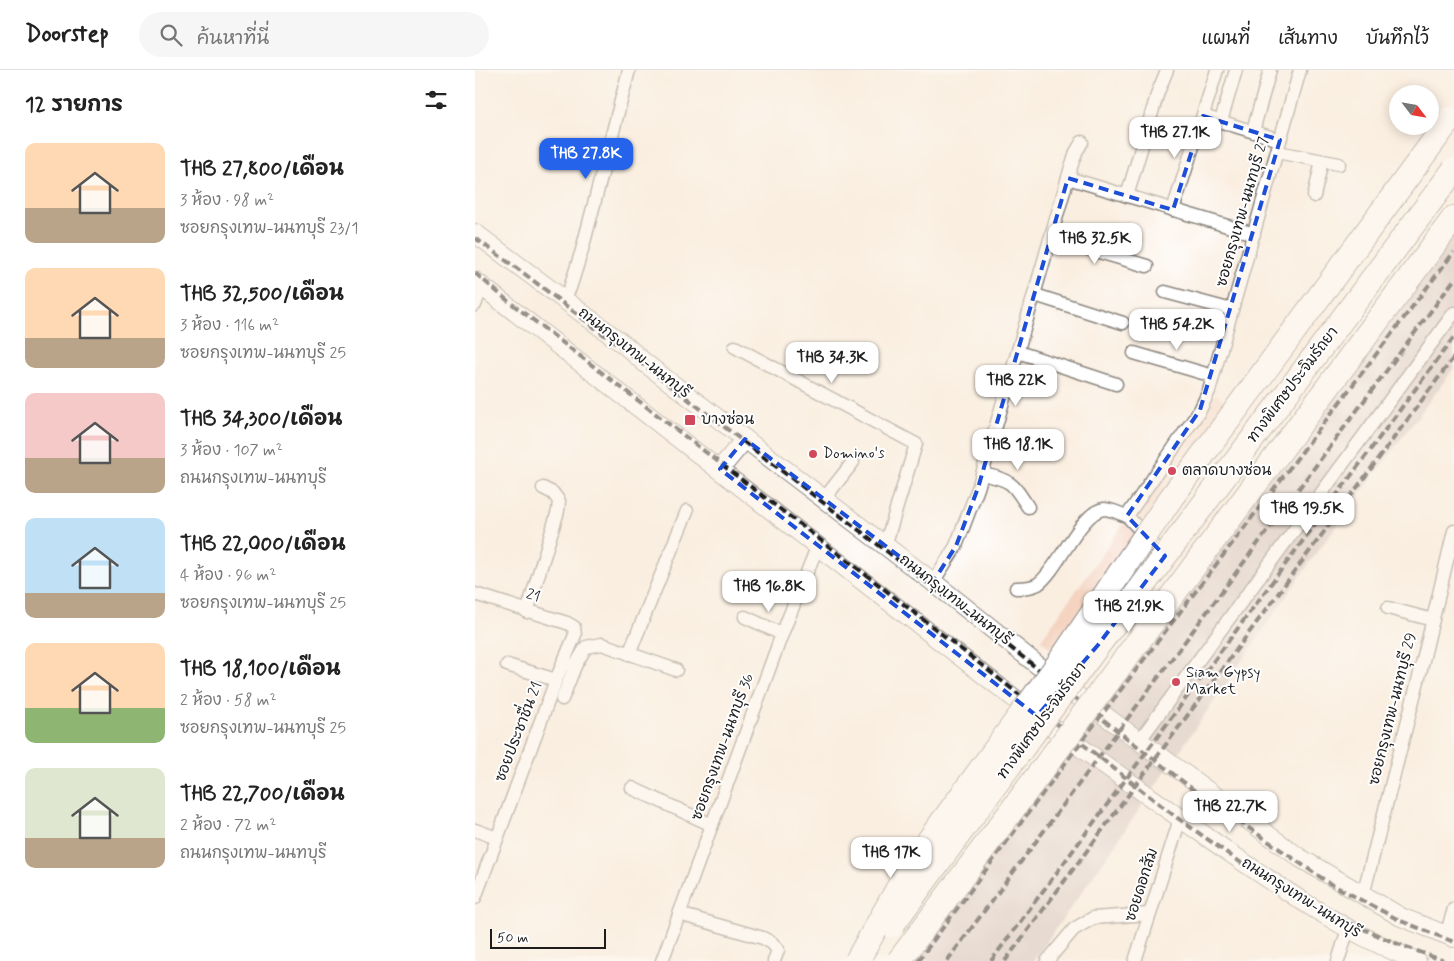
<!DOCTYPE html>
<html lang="th">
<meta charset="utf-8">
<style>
:root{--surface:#fff;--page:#f6f6f6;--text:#222;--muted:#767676;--line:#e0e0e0;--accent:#2563eb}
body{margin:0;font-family:Mynerve,"Playpen Sans Thai",sans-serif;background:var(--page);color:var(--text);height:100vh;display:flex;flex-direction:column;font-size:19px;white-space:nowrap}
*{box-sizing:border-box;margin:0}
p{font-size:16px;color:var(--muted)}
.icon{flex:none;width:28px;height:28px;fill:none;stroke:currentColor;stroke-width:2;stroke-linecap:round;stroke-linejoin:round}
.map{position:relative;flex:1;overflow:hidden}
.sheet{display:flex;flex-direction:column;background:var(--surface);width:475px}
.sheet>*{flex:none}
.needle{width:32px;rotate:121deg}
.tools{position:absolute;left:914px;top:15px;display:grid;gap:10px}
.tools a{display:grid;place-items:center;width:50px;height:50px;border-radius:50%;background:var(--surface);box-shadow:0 2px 12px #0003;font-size:25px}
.scale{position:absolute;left:15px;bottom:12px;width:116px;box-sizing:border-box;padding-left:5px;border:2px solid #1c1c1c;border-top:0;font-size:14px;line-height:18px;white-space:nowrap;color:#1c1c1c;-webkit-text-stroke:4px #fff;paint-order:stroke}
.price{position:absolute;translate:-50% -42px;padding:0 11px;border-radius:10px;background:#fff;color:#222;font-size:16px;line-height:32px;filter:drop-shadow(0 1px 2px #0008)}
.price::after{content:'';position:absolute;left:50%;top:30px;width:15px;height:11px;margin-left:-8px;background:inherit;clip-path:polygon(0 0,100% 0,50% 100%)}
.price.active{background:var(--accent);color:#fff}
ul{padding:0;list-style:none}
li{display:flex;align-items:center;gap:15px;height:125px;padding:0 25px}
li span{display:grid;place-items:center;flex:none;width:140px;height:100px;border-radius:10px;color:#555}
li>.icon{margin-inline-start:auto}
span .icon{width:60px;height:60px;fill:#fffc;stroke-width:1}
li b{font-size:21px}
h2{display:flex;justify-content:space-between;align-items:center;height:60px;padding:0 25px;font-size:21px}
header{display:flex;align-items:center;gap:30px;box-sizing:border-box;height:70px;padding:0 25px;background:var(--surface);border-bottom:1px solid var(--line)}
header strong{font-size:24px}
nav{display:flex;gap:28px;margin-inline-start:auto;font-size:18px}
.search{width:350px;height:45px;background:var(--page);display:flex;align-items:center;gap:12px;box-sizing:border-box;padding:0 18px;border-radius:28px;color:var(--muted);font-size:19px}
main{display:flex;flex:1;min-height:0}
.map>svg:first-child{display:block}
.built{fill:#f4d3c0}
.industrial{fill:#d0c0bc}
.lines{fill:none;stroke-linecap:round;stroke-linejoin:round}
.street-casing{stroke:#8b857e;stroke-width:15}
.secondary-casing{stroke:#8b857e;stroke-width:20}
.highway-casing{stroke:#8b857e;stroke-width:26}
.street{stroke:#fff;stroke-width:12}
.secondary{stroke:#fff;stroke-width:18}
.highway{stroke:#fff;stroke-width:24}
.rail{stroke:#1c1c1c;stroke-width:4;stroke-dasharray:8 4;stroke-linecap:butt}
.highway-bridge-casing{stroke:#8b857e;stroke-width:26;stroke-linecap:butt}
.highway-bridge{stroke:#fff;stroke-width:24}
.marked{fill:none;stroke:#1d4ed8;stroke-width:4;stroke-dasharray:10 6;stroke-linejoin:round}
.poi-dot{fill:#d1495b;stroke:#fff;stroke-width:2}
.labels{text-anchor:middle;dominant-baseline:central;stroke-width:4;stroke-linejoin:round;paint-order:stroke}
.street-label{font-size:15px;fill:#1c1c1c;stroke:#fff}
.poi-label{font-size:15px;fill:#1c1c1c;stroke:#fff;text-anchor:start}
</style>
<header>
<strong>Doorstep</strong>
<div class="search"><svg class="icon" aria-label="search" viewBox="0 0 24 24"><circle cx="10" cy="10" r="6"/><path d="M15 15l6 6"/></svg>ค้นหาที่นี่</div>
<nav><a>แผนที่</a><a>เส้นทาง</a><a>บันทึกไว้</a></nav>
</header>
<main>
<section class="sheet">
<h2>12 รายการ<svg class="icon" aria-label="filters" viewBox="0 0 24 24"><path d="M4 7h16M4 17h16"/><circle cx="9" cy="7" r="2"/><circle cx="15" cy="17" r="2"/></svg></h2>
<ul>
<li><span style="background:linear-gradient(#ffd9b3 65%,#b9a48a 0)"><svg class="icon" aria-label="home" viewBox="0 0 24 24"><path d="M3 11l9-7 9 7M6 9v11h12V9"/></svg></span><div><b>THB 27,800/เดือน</b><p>3 ห้อง · 98 m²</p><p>ซอยกรุงเทพ-นนทบุรี 23/1</p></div></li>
<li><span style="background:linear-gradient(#ffd9b3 70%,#b9a48a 0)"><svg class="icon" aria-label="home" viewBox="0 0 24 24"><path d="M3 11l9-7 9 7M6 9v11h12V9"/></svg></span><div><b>THB 32,500/เดือน</b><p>3 ห้อง · 116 m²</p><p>ซอยกรุงเทพ-นนทบุรี 25</p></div></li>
<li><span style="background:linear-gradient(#f6c9c9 65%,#b9a48a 0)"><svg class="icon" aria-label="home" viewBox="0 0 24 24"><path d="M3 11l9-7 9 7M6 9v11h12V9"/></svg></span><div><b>THB 34,300/เดือน</b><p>3 ห้อง · 107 m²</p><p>ถนนกรุงเทพ-นนทบุรี</p></div></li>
<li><span style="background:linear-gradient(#bfe0f5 75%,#b9a48a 0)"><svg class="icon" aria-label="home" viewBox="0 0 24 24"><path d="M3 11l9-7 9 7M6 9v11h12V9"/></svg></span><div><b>THB 22,000/เดือน</b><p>4 ห้อง · 96 m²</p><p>ซอยกรุงเทพ-นนทบุรี 25</p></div></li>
<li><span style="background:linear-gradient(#ffd9b3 65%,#8fb573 0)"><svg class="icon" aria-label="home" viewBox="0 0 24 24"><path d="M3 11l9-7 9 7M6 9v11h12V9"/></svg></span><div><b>THB 18,100/เดือน</b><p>2 ห้อง · 58 m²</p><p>ซอยกรุงเทพ-นนทบุรี 25</p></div></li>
<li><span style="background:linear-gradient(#dfe7d0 70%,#b9a48a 0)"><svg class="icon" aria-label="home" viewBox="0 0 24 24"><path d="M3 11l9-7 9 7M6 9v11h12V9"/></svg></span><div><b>THB 22,700/เดือน</b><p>2 ห้อง · 72 m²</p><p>ถนนกรุงเทพ-นนทบุรี</p></div></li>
</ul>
</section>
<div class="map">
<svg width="979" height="891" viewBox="0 0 979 891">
<rect width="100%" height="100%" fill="#fff"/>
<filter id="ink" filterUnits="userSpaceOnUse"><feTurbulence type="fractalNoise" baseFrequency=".02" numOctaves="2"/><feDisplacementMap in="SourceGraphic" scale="10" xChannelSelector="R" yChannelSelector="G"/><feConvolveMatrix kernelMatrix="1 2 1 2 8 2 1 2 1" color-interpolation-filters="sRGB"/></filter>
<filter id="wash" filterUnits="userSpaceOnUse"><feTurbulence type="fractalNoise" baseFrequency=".0096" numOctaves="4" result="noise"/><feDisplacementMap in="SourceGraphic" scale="20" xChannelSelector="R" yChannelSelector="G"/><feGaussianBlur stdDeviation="1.12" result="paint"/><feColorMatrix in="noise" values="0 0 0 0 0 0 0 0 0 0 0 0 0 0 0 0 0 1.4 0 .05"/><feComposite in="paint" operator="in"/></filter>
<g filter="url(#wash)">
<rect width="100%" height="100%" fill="#faeee0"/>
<polygon class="built" points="741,324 755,336 580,583 566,570"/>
<polygon class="industrial" points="979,160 979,298 842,482 628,792 558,891 432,891"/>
</g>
<g filter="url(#ink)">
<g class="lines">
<g class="street-casing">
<g id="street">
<polyline points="728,46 805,70"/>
<polyline points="746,51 761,0"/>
<polyline points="778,61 795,0"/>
<polyline points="802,82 864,94"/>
<polyline points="593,108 779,164"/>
<polyline points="652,126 683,22 692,0"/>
<polyline points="839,126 847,91"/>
<polyline points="698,140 742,0"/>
<polyline points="576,168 672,196"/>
<polyline points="690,222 757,240"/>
<polyline points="560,225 648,253"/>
<polyline points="89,229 95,218 107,180 154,0"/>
<polyline points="0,235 7,216"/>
<polyline points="260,277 441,374 410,476"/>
<polyline points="543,282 641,314"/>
<polyline points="659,283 738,306"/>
<path d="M507,404C536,410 537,412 553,437"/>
<polyline points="349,429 378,392"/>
<polyline points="692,489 652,446 725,340 734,321 825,0"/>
<polyline points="458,512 481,476 503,418 596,97 601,82 607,72"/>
<path d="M541,518C548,518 556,518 563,514C583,500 606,441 629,439C636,439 645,444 652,446"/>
<polyline points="0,524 92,553 99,557 100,565 81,610 0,828"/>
<polyline points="913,538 958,550"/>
<polyline points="52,542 83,441 84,431 78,423 68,418"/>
<polyline points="270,547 307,564"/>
<polyline points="154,584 212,441"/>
<polyline points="88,592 100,596 111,577 127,574 201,600"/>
<polyline points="32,595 81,610"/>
<polyline points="87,629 100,596"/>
<polyline points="664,671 979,243"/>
<polyline points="157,718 237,755"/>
<polyline points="0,760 22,768"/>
<polyline points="888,825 945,603 979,461"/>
<polyline points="204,844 288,868 297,873 303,880 299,891"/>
<polyline points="971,865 979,839"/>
<polyline points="187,891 307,564 343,475"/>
<polyline points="572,891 599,859 618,848 675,844"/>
<polyline points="660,891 705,749"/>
<polyline points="863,891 873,859"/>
</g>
</g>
<g class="secondary-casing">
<g id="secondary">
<polyline points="0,163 151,276 170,293 458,512 589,616 825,788 926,847 979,868"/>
<path d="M0,211L562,646C622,690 682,732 742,774C806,818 870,863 942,891"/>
<polyline points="245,399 270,369"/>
</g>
</g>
<g class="highway-casing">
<polyline id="highway" points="632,613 979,148"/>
</g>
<use href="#street" class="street"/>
<use href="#secondary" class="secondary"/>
<use href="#highway" class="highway"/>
<g class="rail">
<polyline points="0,168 51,205 414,483 720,721 854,813 926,851 979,872"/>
<polyline points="0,203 32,230 395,508 701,747 772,797 843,839 918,872 969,891"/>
<polyline points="443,891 603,676 979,182"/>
<polyline points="472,891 979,210"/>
<polyline points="516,891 979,267"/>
<polyline points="530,891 979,287"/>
</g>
<g class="highway-bridge-casing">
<g id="highway-bridge">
<polyline points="417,855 615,586 979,100"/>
<polyline points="382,891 438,792 583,594 696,428 975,49"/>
<polyline points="424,891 632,613"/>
</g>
</g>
<use href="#highway-bridge" class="highway-bridge"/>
</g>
</g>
<path d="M0 0H979V891H0ZM728,46L805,70L725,340L652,446L690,486L623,575L562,646L245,399L270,369L458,512L481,476L503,418L593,108L698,140Z" fill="#faeee0" fill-opacity=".55" fill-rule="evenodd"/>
<path class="marked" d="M728,46L805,70L725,340L652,446L690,486L623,575L562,646L245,399L270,369L458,512L481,476L503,418L593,108L698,140Z"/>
<g class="poi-dot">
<rect x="209" y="344" width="12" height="12" rx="2.5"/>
<circle cx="338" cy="384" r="5"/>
<circle cx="697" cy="401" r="5"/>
<circle cx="701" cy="612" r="5"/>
</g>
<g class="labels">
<g class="street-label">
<text transform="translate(768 142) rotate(-74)">ซอยกรุงเทพ-นนทบุรี 27</text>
<text transform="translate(159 283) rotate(38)">ถนนกรุงเทพ-นนทบุรี</text>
<text transform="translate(818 315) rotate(-53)">ทางพิเศษประจิมรัถยา</text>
<text transform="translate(58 526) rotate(17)">21</text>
<text transform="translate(480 530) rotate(38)">ถนนกรุงเทพ-นนทบุรี</text>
<text transform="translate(918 639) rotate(-76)">ซอยกรุงเทพ-นนทบุรี 29</text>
<text transform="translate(567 651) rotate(-54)">ทางพิเศษประจิมรัถยา</text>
<text transform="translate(44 662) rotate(-69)">ซอยประชาชื่น 21</text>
<text transform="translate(248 677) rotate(-70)">ซอยกรุงเทพ-นนทบุรี 36</text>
<text transform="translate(667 815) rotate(-72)">ซอยดอกส้ม</text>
<text transform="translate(826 828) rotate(32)">ถนนกรุงเทพ-นนทบุรี</text>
</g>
<g class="poi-label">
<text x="226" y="350">บางซ่อน</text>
<text x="348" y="384">Domino's</text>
<text x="707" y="401">ตลาดบางซ่อน</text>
<text x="711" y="603">Siam Gypsy<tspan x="711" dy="17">Market</tspan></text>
</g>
</g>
</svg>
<div class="tools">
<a><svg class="needle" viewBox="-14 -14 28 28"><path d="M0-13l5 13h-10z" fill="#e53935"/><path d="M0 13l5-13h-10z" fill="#767676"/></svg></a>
</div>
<div class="scale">50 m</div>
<b class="price" style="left:700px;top:89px">THB 27.1K</b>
<b class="price active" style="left:111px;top:110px">THB 27.8K</b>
<b class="price" style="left:620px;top:195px">THB 32.5K</b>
<b class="price" style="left:702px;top:281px">THB 54.2K</b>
<b class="price" style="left:357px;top:314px">THB 34.3K</b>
<b class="price" style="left:541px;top:337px">THB 22K</b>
<b class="price" style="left:543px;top:401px">THB 18.1K</b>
<b class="price" style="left:832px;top:465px">THB 19.5K</b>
<b class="price" style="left:294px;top:543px">THB 16.8K</b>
<b class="price" style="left:654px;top:563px">THB 21.9K</b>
<b class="price" style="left:755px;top:763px">THB 22.7K</b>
<b class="price" style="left:416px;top:809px">THB 17K</b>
</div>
</main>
